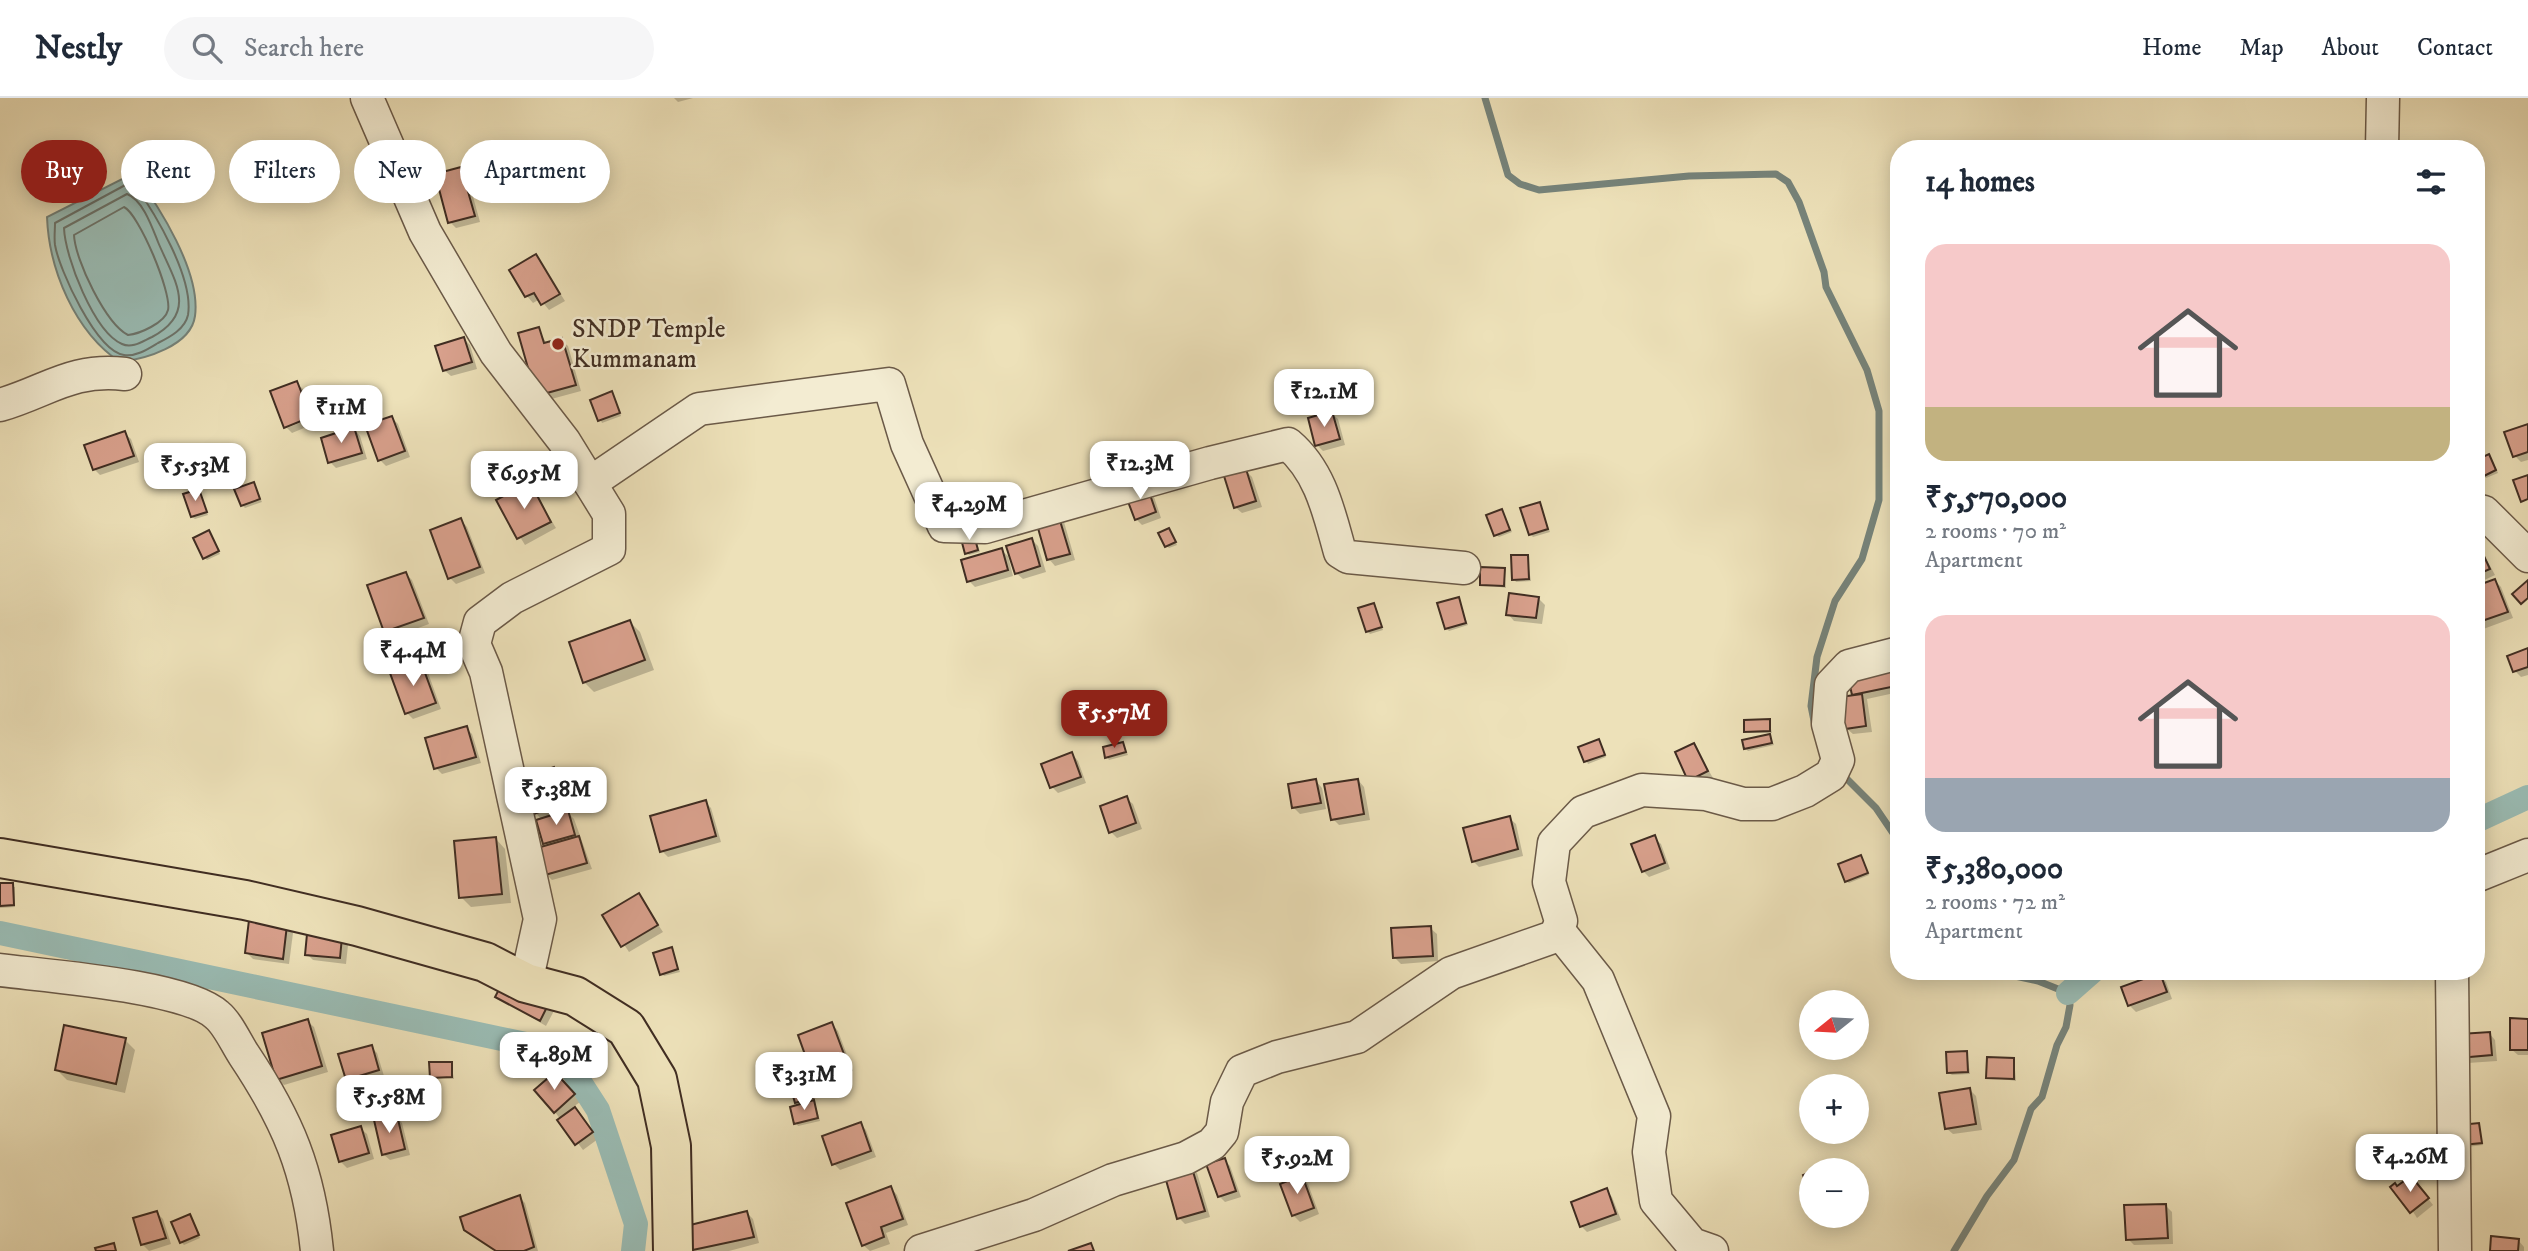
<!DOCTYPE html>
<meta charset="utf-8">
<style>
:root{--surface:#fff;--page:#f6f6f7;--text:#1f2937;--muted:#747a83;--line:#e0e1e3;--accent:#8f2418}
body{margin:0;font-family:"IM FELL DW Pica",serif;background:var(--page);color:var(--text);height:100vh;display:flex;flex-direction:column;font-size:26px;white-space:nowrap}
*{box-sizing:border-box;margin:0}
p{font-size:23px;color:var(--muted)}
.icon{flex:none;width:38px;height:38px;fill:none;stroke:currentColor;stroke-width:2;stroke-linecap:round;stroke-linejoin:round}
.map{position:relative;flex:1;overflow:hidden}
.panel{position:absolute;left:1890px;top:42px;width:595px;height:840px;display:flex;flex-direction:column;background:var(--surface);border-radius:28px;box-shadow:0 4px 18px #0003}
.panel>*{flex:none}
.top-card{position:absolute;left:21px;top:42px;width:665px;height:63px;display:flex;gap:14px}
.needle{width:46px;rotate:252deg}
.buttons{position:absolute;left:1799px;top:892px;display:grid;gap:14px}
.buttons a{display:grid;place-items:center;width:70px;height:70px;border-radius:50%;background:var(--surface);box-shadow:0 4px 18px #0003;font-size:35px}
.price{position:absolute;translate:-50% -60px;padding:0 16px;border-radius:14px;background:#fff;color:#222;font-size:23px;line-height:46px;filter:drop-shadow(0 2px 4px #0008)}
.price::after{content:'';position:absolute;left:50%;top:42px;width:21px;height:16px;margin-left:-10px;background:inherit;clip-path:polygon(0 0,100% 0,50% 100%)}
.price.active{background:var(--accent);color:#fff}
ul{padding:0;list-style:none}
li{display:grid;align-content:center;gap:14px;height:371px;padding:0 35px}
li span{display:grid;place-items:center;height:217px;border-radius:21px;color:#555}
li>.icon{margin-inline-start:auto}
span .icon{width:126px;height:126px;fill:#fffc;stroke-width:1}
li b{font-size:30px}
h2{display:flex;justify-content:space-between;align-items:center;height:84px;padding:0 35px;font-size:30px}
.pill{padding:0 24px;border-radius:32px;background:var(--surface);box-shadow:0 4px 18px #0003;font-size:24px;line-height:63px}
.pill.active{background:var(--accent);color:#fff}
header{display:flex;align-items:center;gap:42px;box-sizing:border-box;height:98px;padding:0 35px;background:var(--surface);border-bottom:2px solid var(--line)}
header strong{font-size:33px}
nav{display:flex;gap:38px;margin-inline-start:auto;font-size:24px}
.search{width:490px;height:63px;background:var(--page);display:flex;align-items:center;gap:18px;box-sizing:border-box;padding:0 24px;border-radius:38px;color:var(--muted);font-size:26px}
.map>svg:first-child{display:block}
.water{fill:#9abcb4;stroke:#76837a;stroke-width:2}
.shadow{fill:#0003}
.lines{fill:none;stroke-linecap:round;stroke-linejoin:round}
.shore{stroke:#6d746b;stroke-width:2}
.stream{stroke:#76837a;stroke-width:7}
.canal{stroke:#9abcb4;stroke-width:24}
.building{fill:#d8a08c;stroke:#402d22;stroke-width:2}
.minor-casing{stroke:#6b5a48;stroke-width:35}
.major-casing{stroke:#402d22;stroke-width:42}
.minor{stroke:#f3ecd2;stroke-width:32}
.major{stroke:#ede1b9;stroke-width:38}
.poi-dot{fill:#8f2418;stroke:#f3ecd2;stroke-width:2.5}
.labels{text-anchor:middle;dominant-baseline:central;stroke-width:5;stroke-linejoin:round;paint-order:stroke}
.poi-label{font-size:26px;fill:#402d22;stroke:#f3ecd2;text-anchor:start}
</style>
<header>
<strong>Nestly</strong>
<div class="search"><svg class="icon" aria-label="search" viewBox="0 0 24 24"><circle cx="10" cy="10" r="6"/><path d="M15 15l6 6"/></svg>Search here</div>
<nav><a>Home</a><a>Map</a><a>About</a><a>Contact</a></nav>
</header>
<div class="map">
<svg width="2528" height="1153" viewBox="0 0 2528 1153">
<rect width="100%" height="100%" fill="#ede1b9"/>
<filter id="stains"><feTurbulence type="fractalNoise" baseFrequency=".00286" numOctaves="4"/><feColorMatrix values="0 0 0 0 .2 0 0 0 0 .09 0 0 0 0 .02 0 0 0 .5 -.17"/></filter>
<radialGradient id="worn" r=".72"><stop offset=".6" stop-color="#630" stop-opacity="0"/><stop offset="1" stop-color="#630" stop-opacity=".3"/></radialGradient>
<path class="water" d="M134,75C159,108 201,174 195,218C191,248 145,261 120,264C75,234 49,172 47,119Z"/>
<g class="shadow">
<polygon points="674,0 693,0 678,4"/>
<polygon points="460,71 467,77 480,124 456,130 450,124"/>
<polygon points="536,158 565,203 549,212 540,201 533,205 527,198 512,172"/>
<polygon points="538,231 547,246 561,242 568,248 581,293 544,303"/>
<polygon points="464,241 470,247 477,271 451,278 444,272"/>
<polygon points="296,285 303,291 313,316 286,329 272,294"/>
<polygon points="614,298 621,318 602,325 592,303"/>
<polygon points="1331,315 1338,321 1345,347 1323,353 1317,347"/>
<polygon points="314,319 316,325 292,335 287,330"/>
<polygon points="392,320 398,326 410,359 386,368 380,362"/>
<polygon points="2528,327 2528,362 2521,364 2515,358"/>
<polygon points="354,331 360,338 367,361 336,370 330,364"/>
<polygon points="124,335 131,341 139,364 100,377 94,371"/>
<polygon points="2491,360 2498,375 2486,380 2484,378"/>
<polygon points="1246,373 1252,379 1262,409 1242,415 1235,409"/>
<polygon points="253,386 262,404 245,410 242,407"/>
<polygon points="529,386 556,430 525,447 498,403"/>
<polygon points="199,393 208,417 195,421 192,419"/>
<polygon points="1152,393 1161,420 1142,427 1136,421"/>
<polygon points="1539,406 1550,434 1533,439 1530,436"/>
<polygon points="1502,413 1512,434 1499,439 1496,437"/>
<polygon points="1057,418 1064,424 1075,462 1055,468 1049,461"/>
<polygon points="461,422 467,429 485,475 456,486 450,480"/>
<polygon points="1171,435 1177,447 1169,450 1167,448"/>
<polygon points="211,437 220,456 207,462 205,460"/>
<polygon points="975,438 980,454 969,457 967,455"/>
<polygon points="1032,442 1038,448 1046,474 1023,481 1016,475"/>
<polygon points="2476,442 2495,477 2476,486"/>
<polygon points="1001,452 1008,458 1013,478 975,489 969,483"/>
<polygon points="1527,459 1531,483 1516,484 1514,481"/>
<polygon points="1504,471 1506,490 1482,486"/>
<polygon points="406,476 412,482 429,526 391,540 385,533"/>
<polygon points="2495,483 2501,489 2513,520 2478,533 2476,490"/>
<polygon points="1538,500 1545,507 1542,526 1514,523 1508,516"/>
<polygon points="1458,501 1468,527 1449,533 1446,530"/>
<polygon points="1374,507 1383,532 1370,536 1367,533"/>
<polygon points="630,524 640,534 654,572 594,594 584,584"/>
<polygon points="2528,552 2528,577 2521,579 2515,573"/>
<polygon points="420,566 427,572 441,611 413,621 407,615"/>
<polygon points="1892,571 1899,578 1899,594 1867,601 1872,634 1853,636 1846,630 1854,599 1850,580"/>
<polygon points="1769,623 1772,635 1749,635 1746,633"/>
<polygon points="466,630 472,636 481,665 442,676 436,670"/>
<polygon points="1770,638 1774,647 1748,653 1745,650"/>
<polygon points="1598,643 1606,659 1588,666 1580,650"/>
<polygon points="1123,646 1128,657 1109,662 1107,659"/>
<polygon points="1694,647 1713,680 1696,688 1689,682"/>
<polygon points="1072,656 1078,663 1086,685 1058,695 1052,689"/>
<polygon points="554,671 560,677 572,711 566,713 574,721 592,771 552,782 546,776 549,749 545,745 542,722 536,715"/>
<polygon points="1358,682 1364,689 1370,722 1339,727 1333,721"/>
<polygon points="1316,683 1322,690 1326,711 1300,716 1293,709"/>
<polygon points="1126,700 1133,706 1142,731 1117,740 1111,734"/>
<polygon points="705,704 711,710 721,744 668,759 662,753"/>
<polygon points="1509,720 1516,726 1523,758 1479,769 1473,763"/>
<polygon points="1654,740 1661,746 1670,771 1649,779 1643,773"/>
<polygon points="496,741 505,751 511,805 471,809 461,799"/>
<polygon points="1861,759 1869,777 1849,785 1846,783"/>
<polygon points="0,787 15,789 15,809 0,810"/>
<polygon points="639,798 663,834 629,854 605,818"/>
<polygon points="2476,805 2482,810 2485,839 2476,840"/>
<polygon points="287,829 293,835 289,866 253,861 247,855"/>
<polygon points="1430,830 1437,836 1438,863 1401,866 1394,859"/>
<polygon points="342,841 348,847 346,866 313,862 307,856"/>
<polygon points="671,851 680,874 664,878 662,876"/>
<polygon points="2160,877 2166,884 2172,901 2136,914 2129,907"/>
<polygon points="497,899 557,907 546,928"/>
<polygon points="2528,922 2528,957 2518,957 2511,951"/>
<polygon points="307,923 314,929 328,974 284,987 277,981"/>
<polygon points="832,926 838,933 853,973 821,985 815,978"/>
<polygon points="2489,935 2495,942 2497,963 2468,965 2449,960"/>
<polygon points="125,942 135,952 125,995 67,982 57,972"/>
<polygon points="371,949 377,955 384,978 354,987 347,981"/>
<polygon points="1967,955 1970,976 1952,977 1949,975"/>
<polygon points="2014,961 2016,983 1988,979"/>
<polygon points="451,965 454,981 432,979"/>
<polygon points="561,982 580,1004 573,1009 598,1041 583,1052 555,1014"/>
<polygon points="810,987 820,1023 798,1028 796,1025 800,1008 797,1004"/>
<polygon points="1970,992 1976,998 1982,1032 1953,1036 1946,1030"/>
<polygon points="396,1019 402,1025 410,1057 390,1062 383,1056"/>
<polygon points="860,1026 866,1032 876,1059 840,1072 834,1066"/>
<polygon points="2478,1027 2483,1047 2467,1049"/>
<polygon points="360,1030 367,1036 374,1061 347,1070 340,1063"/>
<polygon points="1224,1062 1230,1068 1241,1099 1225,1104 1219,1098"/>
<polygon points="1190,1069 1197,1075 1210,1119 1185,1126 1179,1120"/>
<polygon points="1302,1079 1308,1086 1319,1116 1300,1124 1293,1117"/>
<polygon points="2417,1086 2433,1107 2417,1120 2398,1090"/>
<polygon points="891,1090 897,1097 908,1127 886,1135 890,1146 870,1153 863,1147"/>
<polygon points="1606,1092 1612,1099 1621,1122 1587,1134 1581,1128"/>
<polygon points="519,1099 525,1105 538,1153 496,1153 473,1137"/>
<polygon points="2166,1108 2172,1114 2173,1146 2134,1147 2128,1141"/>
<polygon points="157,1115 163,1121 171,1146 149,1153 142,1146"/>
<polygon points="747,1115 753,1121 759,1145 729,1153 690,1153"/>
<polygon points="190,1118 200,1140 184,1147 181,1144"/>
<polygon points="1819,1118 1849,1118 1850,1121 1827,1129"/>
<polygon points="2518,1142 2524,1149 2524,1153 2492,1153"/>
</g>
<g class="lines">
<g class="shore">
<path d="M129,85L134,86C155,115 194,180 188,217C185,231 170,239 158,245C148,251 136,259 124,257C96,253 59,171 55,147C54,140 55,132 55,125Z"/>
<path d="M127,96C143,102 152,129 158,144C174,182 199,214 152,239C143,243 132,251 122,246C94,234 65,159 64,130Z"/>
<path d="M124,109C139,116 172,195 168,212C165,225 139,236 128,237C106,226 75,162 74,137Z"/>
</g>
<g class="stream">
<polyline points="1485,0 1508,77 1520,86 1539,92 1689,78 1776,76 1788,84 1799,104 1824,174 1826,189 1867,272 1879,313 1879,402 1862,461 1835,503 1817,559 1811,608 1815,628"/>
<polyline points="1841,675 1876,710 1899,744"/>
<polyline points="1954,1153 1987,1098 2014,1062 2031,1011 2042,999 2057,947 2066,929 2070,907 2068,895 2038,883 1992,873"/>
</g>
<g class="canal">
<polyline points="2476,723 2528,699"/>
<polyline points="0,835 540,949 569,967 598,1012 636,1126 633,1153"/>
<polyline points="2068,895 2093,873"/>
</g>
</g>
<g class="building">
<polygon points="461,69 475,118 448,125 435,76"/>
<polygon points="536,156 560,196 541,207 534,195 525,199 509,172"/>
<polygon points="539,229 544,245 562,240 576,287 536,298 518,235"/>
<polygon points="464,239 472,264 443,273 435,248"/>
<polygon points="297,283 311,319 284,330 270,293"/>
<polygon points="612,293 620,315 598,323 590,302"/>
<polygon points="1332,313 1340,341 1315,348 1308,320"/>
<polygon points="392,318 405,353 378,363 365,327"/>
<polygon points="2528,326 2528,354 2513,359 2504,334"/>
<polygon points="354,329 362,355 328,365 321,340"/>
<polygon points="125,333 134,358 93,372 84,347"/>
<polygon points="2489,356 2496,372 2482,379 2476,362"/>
<polygon points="1246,371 1256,403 1234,410 1224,378"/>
<polygon points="2528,377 2528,401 2521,404 2513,382"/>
<polygon points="254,384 260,401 241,408 234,391"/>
<polygon points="530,384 551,424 517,441 496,402"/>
<polygon points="1146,385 1156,414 1135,422 1124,393"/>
<polygon points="199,391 207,414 191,419 183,396"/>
<polygon points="1540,404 1548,431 1529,437 1520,410"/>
<polygon points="1502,411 1510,432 1494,438 1486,417"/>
<polygon points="1058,416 1070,456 1047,462 1036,423"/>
<polygon points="461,420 480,469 448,481 430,432"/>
<polygon points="1169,430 1176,444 1165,449 1158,435"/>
<polygon points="209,432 219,453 203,461 193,440"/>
<polygon points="973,433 978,452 965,456 960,437"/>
<polygon points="1032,440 1040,468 1015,476 1006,448"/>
<polygon points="2476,441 2490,471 2476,477"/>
<polygon points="1002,450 1008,472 967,484 961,462"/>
<polygon points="1511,457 1528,457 1529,481 1512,482"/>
<polygon points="1480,469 1505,470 1504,488 1480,487"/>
<polygon points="406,474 424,520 384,534 367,487"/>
<polygon points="2495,481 2508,514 2476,525 2476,488"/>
<polygon points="2528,482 2528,500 2521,506 2512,496"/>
<polygon points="1509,495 1539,499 1536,520 1506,517"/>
<polygon points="1459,499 1466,525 1445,531 1437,505"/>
<polygon points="1374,505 1382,529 1366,534 1358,510"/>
<polygon points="630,522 645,562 583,585 569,544"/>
<polygon points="2528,550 2528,569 2513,574 2507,558"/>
<polygon points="421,564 436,605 405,616 390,575"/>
<polygon points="1893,569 1896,588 1852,597 1848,579"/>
<polygon points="1862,596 1866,628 1845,631 1840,599"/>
<polygon points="1770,621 1770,633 1744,634 1744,622"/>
<polygon points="467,628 476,659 434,671 425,640"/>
<polygon points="1770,636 1772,645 1744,651 1742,642"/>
<polygon points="1599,641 1605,657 1584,664 1578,649"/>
<polygon points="1123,644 1126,654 1105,660 1103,649"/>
<polygon points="1694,645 1708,673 1688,683 1675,654"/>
<polygon points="1072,654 1081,679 1050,690 1041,666"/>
<polygon points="554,669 567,704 534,716 521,681"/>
<polygon points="1316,681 1321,705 1292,710 1288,686"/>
<polygon points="1358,681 1364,716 1331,722 1324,686"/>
<polygon points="1127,698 1136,725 1109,735 1100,708"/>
<polygon points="706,702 716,738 660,754 650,718"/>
<polygon points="568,712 575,737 543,746 536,722"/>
<polygon points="1510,718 1518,751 1472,764 1463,730"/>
<polygon points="1655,737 1665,765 1642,774 1631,746"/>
<polygon points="579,738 587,765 545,777 537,750"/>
<polygon points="496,739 502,796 459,800 454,743"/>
<polygon points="1861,757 1868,775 1845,784 1838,766"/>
<polygon points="0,785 13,785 14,807 0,808"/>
<polygon points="639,795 658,827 621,849 602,817"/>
<polygon points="249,822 287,827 283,861 245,855"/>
<polygon points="1431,828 1433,858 1393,860 1391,830"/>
<polygon points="307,836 342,839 340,860 305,857"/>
<polygon points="672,849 678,871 660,877 653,855"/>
<polygon points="2160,875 2167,894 2128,908 2121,889"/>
<polygon points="507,876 552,899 540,923 495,899"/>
<polygon points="2510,920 2528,921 2528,952 2510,952"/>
<polygon points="308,921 322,968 276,982 262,935"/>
<polygon points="832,924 848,967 813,979 798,937"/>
<polygon points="64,927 126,940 116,986 55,972"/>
<polygon points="2490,934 2492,957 2447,961 2445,937"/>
<polygon points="372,947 379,972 346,982 338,956"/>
<polygon points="1967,953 1968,974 1947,975 1946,954"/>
<polygon points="1987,959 2014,960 2014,981 1986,980"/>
<polygon points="429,964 452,964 452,979 430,980"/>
<polygon points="555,974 575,996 554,1015 534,992"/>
<polygon points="810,985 815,999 795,1005 791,991"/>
<polygon points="1970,990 1976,1026 1945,1031 1939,995"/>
<polygon points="814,1002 818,1020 794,1026 790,1009"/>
<polygon points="575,1009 593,1034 575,1047 557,1022"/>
<polygon points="397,1017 405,1051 382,1057 374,1022"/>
<polygon points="861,1024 871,1053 832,1067 822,1038"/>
<polygon points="2479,1025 2482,1045 2462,1047 2460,1027"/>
<polygon points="361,1028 369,1055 339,1064 331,1037"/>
<polygon points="1225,1060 1236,1093 1218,1099 1206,1066"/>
<polygon points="1191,1067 1205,1113 1177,1121 1164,1075"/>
<polygon points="1811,1074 1811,1100 1803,1077"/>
<polygon points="1302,1077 1314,1110 1292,1118 1280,1086"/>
<polygon points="2411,1078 2429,1100 2410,1115 2390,1089 2395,1085 2397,1088"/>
<polygon points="891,1088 903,1121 881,1129 884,1139 862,1148 846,1105"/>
<polygon points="1607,1090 1616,1116 1580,1129 1571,1104"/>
<polygon points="520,1097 534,1149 524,1153 496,1153 464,1132 460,1119"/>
<polygon points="2166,1106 2168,1140 2126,1142 2124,1107"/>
<polygon points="157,1113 166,1140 141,1147 133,1120"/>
<polygon points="747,1113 754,1139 688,1153 682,1129"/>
<polygon points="190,1116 199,1137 180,1145 171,1124"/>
<polygon points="2491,1138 2519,1141 2518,1153 2490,1153"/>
<polygon points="114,1145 116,1153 96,1153 95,1150"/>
<polygon points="1091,1145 1094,1153 1068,1153"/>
</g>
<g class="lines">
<g class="minor-casing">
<g id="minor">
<polyline points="367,0 425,134 470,211 496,255 564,343 609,416 609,451 512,500 480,524 474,546 486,574 540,821 526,885"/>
<polyline points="2382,51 2383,0"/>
<path d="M0,307C48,293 71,270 125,276"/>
<path d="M590,385L699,311L889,286L907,346L944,428L985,429L1210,365L1288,346C1321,374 1329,415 1340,454L1348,459L1464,470"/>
<polyline points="2476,412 2484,414 2528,458"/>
<polyline points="2476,778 2528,757"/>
<polyline points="1558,832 1598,882 1654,1018 1649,1054 1656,1103 1692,1146 1712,1153"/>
<path d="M0,872C47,878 186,888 217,917C228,926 236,945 244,957C288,1023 309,1073 317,1153"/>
<polyline points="2452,873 2455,1153"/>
<polyline points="921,1153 1034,1117 1113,1082 1186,1060 1212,1046 1222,1034 1227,1004 1242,973 1277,959 1357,939 1451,875 1556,838 1561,823 1549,784 1554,745 1583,714 1642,692 1706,696 1743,706 1772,706 1805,693 1831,677 1838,662 1828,626 1831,587 1849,568 1899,555"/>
</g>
</g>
<g class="major-casing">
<polyline id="major" points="0,760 245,802 357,828 485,864 526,885 575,898 626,930 657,981 671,1048 673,1153"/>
</g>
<use href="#minor" class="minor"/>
<use href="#major" class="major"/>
</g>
<circle class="poi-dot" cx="558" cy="246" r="7"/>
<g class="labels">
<g class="poi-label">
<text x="572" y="231">SNDP Temple<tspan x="572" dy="30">Kummanam</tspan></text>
</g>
</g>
<rect width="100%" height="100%" filter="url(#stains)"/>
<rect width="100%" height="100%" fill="url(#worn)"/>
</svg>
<div class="buttons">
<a><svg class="needle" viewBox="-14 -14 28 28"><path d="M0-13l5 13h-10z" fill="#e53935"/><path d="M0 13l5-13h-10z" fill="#747a83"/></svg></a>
<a>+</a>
<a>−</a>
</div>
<b class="price" style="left:1324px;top:331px">₹12.1M</b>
<b class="price" style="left:341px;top:347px">₹11M</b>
<b class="price" style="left:1140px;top:403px">₹12.3M</b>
<b class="price" style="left:195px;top:405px">₹5.53M</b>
<b class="price" style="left:524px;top:413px">₹6.95M</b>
<b class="price" style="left:969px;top:444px">₹4.29M</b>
<b class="price" style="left:413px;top:590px">₹4.4M</b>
<b class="price active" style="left:1114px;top:652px">₹5.57M</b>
<b class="price" style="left:556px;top:729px">₹5.38M</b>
<b class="price" style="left:554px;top:994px">₹4.89M</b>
<b class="price" style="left:804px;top:1014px">₹3.31M</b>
<b class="price" style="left:389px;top:1037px">₹5.58M</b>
<b class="price" style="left:2410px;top:1096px">₹4.26M</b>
<b class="price" style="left:1297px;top:1098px">₹5.92M</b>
<div class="top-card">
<a class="pill active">Buy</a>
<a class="pill">Rent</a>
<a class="pill">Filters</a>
<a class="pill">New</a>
<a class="pill">Apartment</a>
</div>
<section class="panel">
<h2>14 homes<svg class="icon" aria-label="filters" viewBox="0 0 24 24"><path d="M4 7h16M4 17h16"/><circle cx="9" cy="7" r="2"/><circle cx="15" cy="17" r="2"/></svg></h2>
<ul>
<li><span style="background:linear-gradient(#f6c9c9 75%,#c2b280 0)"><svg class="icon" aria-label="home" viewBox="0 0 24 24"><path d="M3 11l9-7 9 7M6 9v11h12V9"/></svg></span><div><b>₹5,570,000</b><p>2 rooms · 70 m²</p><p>Apartment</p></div></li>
<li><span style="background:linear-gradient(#f6c9c9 75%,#9aa5b1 0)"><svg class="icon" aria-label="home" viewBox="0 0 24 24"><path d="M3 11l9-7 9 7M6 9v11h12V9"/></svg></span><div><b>₹5,380,000</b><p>2 rooms · 72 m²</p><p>Apartment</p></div></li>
</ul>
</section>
</div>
